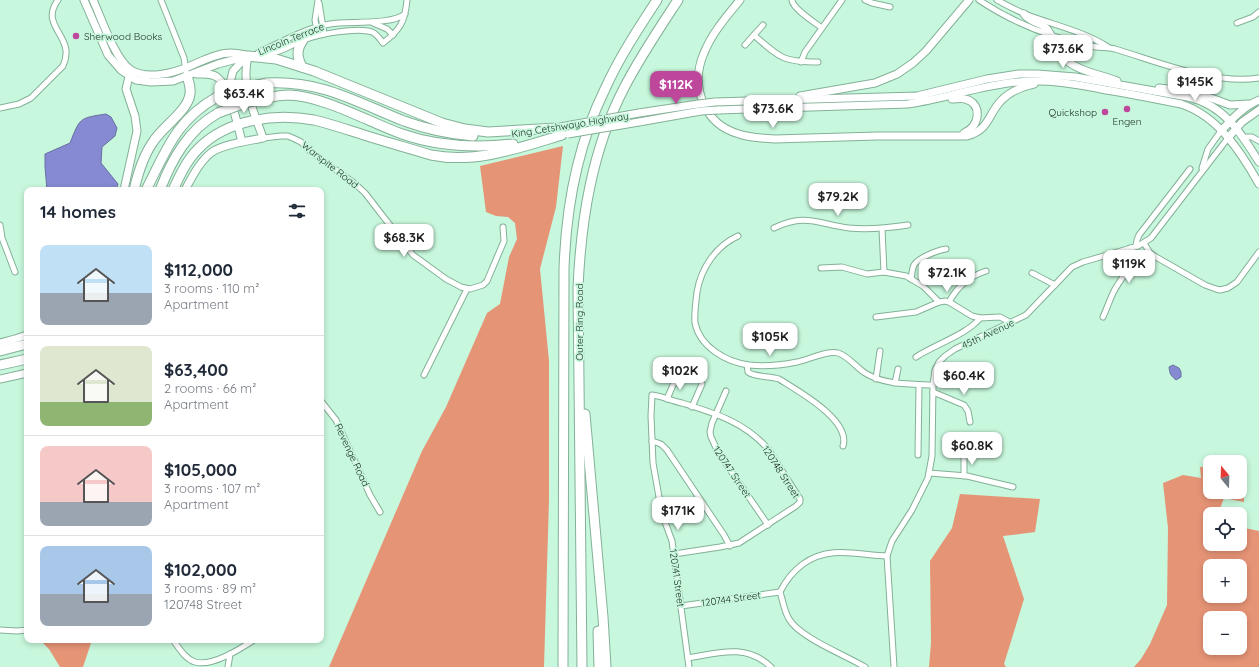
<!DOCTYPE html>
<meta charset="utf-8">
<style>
:root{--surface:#fff;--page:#f6f6f7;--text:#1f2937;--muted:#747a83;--line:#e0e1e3;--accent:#be479c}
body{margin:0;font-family:Quicksand,sans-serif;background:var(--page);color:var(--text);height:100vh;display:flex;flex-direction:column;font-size:15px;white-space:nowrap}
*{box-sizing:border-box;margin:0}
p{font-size:13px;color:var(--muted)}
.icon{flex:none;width:22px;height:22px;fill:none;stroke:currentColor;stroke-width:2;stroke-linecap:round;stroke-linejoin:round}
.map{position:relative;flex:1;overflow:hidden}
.side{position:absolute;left:24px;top:187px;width:300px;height:456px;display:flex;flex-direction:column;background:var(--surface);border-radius:8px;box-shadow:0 2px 6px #0003}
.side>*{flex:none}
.needle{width:26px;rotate:341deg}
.tools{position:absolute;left:1203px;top:455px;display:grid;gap:8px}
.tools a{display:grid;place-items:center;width:44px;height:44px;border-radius:8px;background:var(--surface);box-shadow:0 2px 6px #0003;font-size:20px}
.price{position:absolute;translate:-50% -34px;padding:0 9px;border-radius:8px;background:#fff;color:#222;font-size:13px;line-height:26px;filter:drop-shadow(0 1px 2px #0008)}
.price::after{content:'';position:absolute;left:50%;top:24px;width:12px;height:9px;margin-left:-6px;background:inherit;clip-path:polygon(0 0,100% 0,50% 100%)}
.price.active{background:var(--accent);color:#fff}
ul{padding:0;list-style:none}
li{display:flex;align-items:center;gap:12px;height:100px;padding:0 16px}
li+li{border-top:1px solid var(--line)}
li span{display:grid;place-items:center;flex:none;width:112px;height:80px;border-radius:8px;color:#555}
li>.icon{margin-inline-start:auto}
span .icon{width:48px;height:48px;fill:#fffc;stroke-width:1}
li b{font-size:17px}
h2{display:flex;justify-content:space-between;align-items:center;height:48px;padding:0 16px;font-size:17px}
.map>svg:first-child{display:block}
.forest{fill:#e69476;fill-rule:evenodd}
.water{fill:#868ad3;stroke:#6870a0}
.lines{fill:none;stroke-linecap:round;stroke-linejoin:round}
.street-casing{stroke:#83b198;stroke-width:7}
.secondary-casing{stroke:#83b198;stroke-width:9}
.highway-casing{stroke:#83b198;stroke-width:11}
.street{stroke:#fff;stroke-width:5}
.secondary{stroke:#fff;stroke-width:7}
.highway{stroke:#fff;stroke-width:9}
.secondary-bridge-casing{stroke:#83b198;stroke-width:9;stroke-linecap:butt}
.highway-bridge-casing{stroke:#83b198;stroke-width:11;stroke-linecap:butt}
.secondary-bridge{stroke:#fff;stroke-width:7}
.highway-bridge{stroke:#fff;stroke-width:9}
.poi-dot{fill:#be479c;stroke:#c7f7dc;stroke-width:1.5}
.labels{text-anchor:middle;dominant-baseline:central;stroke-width:3.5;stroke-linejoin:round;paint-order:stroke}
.poi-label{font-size:10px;fill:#213329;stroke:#c7f7dc;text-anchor:start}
.street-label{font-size:10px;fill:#213329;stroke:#c7f7dc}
</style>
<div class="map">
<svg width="1259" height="667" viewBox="0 0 1259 667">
<rect width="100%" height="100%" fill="#c7f7dc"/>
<g class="forest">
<polygon points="563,146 556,207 540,269 549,361 549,500 544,667 329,667 422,451 446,407 487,313 500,304 509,257 517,239 515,223 508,217 496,216 486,212 480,166"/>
<path d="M1200,467H1204L1210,483V492H1240V470L1243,468L1244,502L1224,498L1218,514H1210V544H1240V527L1259,531V667H1134L1141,659L1150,644L1167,605L1168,528L1163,483L1183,475L1201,478ZM1210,566H1240V596H1210ZM1210,618H1240V648H1210Z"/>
<polygon points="960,494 1040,499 1035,532 1003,536 1024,599 1004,664 1006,667 929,667 931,643 930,561 952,528"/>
<polygon points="40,640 92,640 83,667 60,667 49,649"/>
</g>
<g class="water">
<path d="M106,114L111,117L117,128L115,136L102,147L101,163L118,184L116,190H47L45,167V154L70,143C80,118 79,118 106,114Z"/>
<path d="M1173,365L1179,368L1181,372V377L1176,380C1170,375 1170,374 1169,367Z"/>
</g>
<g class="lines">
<g class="street-casing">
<g id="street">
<polyline points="161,0 184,58 186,71"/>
<polyline points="318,0 315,20 318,35"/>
<path d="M792,0C793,9 814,22 822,28"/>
<polyline points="865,0 872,3 890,7"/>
<path d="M979,0C1012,22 1052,38 1091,46C1099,48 1107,47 1115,49C1159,62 1213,85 1259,78"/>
<path d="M997,0C1006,5 1016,10 1025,14C1053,25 1083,31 1108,47"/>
<polyline points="319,3 324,34"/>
<polyline points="373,23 387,29 393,35"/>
<polyline points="1237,23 1253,17 1259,12"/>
<polyline points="754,35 763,25"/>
<path d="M745,45L754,35C780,58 783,62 818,62"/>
<path d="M259,52C282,42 305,28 330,24C349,21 392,25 405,14"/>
<path d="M257,54C263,53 270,54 276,52C285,50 295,43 304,40C319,34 357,27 372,32C377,34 380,39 383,43C400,30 405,22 407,0"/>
<polyline points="801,62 805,52 842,0"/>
<path d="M0,108L19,104L31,98L63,66C77,36 38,27 58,0"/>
<polyline points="1243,137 1252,137 1259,141"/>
<polyline points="263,138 281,136 288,136 295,139 301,142 312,153 353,182 365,193 413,255 446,279 461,287 470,289 483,285 487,281 504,241 503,227"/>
<polyline points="1202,168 1208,149 1221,131"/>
<polyline points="0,225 2,238 15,272"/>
<path d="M774,228C806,213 818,224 849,228C869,230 888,228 908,225"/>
<polyline points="882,229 884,272"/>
<path d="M738,236C716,246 701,268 697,292C696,302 694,313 695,323C700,347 726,362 749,365C765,367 782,365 797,362C808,360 828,350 838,353C848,356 856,367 865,373C884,385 911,384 933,385"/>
<polyline points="1144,243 1150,253 1156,257 1205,285 1216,289 1220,290 1228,288 1237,282 1259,252"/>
<polyline points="1136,246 1137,240 1139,235 1190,169"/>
<polyline points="821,268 842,267 867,274 884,272 906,276 923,286 939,302"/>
<polyline points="1032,273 1055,285"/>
<path d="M911,279C912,274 912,269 914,265C918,258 938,250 946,249"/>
<path d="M949,302C958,286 968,277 986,271"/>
<polyline points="876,317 916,312 939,302 945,301 949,302 972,316 980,318 1000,317 1011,323"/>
<path d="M1103,317C1107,308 1110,299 1114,291C1122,276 1134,267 1130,248"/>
<path d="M916,357C934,345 968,334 980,318"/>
<path d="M747,365L748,372C753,377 771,376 779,379C798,391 851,420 843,446"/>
<polyline points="424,375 467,289"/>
<polyline points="876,379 880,351"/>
<polyline points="895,383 898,369"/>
<polyline points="726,391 712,423 710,432 711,437 718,452 768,525"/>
<polyline points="933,392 964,405 968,411 970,422"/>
<polyline points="667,399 673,385 680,376"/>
<polyline points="321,401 336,420 370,495 380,512"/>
<polyline points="692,407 702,384"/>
<polyline points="652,441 661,444 667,450 724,535 730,546"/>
<polyline points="918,455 919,385"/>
<polyline points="929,473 967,476 1013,487"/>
<polyline points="964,476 964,455"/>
<path d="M674,554L720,547L739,543L796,506L800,502V499L768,449C745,422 714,413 682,403C672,401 662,396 652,395L651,416L653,463L662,514L672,541L689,667"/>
<polyline points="681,606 780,592"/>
<polyline points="0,630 17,631 27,630"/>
<path d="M173,640C179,648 185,659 195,662C212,667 240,649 254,640"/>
<path d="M688,658C718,653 746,643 771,667"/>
<polyline points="228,667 230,654"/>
<path d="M865,667C845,655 799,637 789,619C784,611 783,601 780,592C786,580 792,572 803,564C830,545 857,555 887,556"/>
<polyline points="894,667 887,556 892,541 912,510 928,478 932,456 933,385 935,370 939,362 945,356 955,349 1026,315 1072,267 1083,262 1138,246 1151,238 1228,138"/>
</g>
</g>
<g class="secondary-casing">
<g id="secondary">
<polyline points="84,0 108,55 121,70 136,80 151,82 173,81 218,64 248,56"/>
<path d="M93,0C101,17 115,60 131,70C147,80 174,73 190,66C202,61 217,53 231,53C236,53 241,54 246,55"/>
<path d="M740,0C726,17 712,33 704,53C690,85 703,124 739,134C750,138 763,138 775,139L877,136H967C988,130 987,118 999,103C1008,92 1020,87 1034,84"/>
<path d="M1024,14C1030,23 1041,22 1047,29C1054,37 1055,49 1063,57C1076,71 1099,74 1117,81"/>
<path d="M1038,51C1047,47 1053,48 1060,54"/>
<path d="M197,74C204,74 213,73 218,78C230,87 238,127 242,142"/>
<polyline points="1159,88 1195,92 1230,105 1249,104"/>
<polyline points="228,91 233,71 245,58"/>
<polyline points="800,96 875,83 897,74 913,63 926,51 969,0"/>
<path d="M952,99C956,99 961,98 965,99C983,103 980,127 964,133"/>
<path d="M715,102L917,96L987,79L1019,74H1037L1075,77L1188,97C1224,105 1241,133 1259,162"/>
<path d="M718,110L908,104C945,99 980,85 1018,82C1048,79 1076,84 1106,90C1131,94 1156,99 1181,104C1218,116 1241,152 1259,184"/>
<polyline points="639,113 698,104"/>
<polyline points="639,122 701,111"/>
<polyline points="556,128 571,125"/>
<path d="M1221,131C1233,118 1243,107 1259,100"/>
<polyline points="1228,138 1242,122 1259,110"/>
<polyline points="124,190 137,131 135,116 126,89 130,72"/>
<path d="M185,190C192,177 200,161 212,152C224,144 248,141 263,138C253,109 241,87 248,56"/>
<polyline points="0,343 15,339 27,335"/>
<polyline points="0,379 27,373"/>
</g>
</g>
<g class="highway-casing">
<g id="highway">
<polyline points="248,56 276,59 314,71 442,123 465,129 488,132 556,128"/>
<path d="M302,67C297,57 296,50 303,40"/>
<path d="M267,83C321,80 356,102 404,121C426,129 449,134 473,136"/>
<path d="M271,97C277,96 283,95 289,95C323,96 369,122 402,134C439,147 475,148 513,144"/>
<path d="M134,190C138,173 143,156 153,142C162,127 188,111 190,94C191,88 189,82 187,76"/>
<path d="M146,190C166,151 176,120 217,97"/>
<path d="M160,190C172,159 188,130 218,113"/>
<path d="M173,190C180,175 187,160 198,149C227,119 275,113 314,120C331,124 348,130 364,135C386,142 408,148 431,155C475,164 519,148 562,135"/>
<polyline points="0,351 27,344"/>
<polyline points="0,365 27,359"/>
<polyline points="585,414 603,617 606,667"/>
<polyline points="598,631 599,667"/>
<path d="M563,667L564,269C566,207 577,146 605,89C619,58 638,29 657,0"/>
<path d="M582,667L578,288C581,219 592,150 624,88C640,57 659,29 678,0"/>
</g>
</g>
<use href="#street" class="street"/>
<use href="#secondary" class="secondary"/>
<use href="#highway" class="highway"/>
<g class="secondary-bridge-casing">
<g id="secondary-bridge">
<polyline points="698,104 715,102"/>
<polyline points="701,111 718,110"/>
<polyline points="571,125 639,113"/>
<polyline points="568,134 639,122"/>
</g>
</g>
<g class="highway-bridge-casing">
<g id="highway-bridge">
<polyline points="217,97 238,89 267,83"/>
<polyline points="218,113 245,103 271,97"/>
</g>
</g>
<use href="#secondary-bridge" class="secondary-bridge"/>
<use href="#highway-bridge" class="highway-bridge"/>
</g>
<g class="poi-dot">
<circle cx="76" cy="36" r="4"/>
<circle cx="1127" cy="109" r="4"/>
<circle cx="1105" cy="112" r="4"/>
</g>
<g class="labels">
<g class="poi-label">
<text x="84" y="36">Sherwood Books</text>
<text x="1097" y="112" text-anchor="end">Quickshop</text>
<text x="1127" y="121" text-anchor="middle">Engen</text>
</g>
<g class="street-label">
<text transform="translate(291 39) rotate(-22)">Lincoln Terrace</text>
<text transform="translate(570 125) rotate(-9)">King Cetshwayo Highway</text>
<text transform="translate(330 165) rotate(38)">Warspite Road</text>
<text transform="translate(579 322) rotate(-90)">Outer Ring Road</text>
<text transform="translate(988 334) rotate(-25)">45th Avenue</text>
<text transform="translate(352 455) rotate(65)">Revenge Road</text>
<text transform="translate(732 472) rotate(56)">120747 Street</text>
<text transform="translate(781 472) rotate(57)">120748 Street</text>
<text transform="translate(677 578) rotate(82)">120741 Street</text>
<text transform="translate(731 599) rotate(-8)">120744 Street</text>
</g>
</g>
</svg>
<div class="tools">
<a><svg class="needle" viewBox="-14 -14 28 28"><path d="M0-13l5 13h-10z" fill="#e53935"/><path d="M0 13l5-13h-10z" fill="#747a83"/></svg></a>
<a><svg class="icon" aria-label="locate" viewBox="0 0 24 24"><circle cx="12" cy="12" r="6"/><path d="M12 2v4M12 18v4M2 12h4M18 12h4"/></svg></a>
<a>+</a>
<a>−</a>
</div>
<b class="price" style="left:1063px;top:69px">$73.6K</b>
<b class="price" style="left:1195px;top:102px">$145K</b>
<b class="price active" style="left:676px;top:105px">$112K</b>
<b class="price" style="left:244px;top:114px">$63.4K</b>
<b class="price" style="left:773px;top:129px">$73.6K</b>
<b class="price" style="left:838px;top:217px">$79.2K</b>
<b class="price" style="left:404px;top:258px">$68.3K</b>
<b class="price" style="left:1129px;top:284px">$119K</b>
<b class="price" style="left:947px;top:293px">$72.1K</b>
<b class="price" style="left:770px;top:357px">$105K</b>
<b class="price" style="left:680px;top:391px">$102K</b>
<b class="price" style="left:964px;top:396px">$60.4K</b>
<b class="price" style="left:972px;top:466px">$60.8K</b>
<b class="price" style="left:678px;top:531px">$171K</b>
<section class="side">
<h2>14 homes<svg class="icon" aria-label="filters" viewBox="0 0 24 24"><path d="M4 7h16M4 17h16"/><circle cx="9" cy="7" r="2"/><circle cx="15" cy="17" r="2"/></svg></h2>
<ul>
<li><span style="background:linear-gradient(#bfe0f5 60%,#9aa5b1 0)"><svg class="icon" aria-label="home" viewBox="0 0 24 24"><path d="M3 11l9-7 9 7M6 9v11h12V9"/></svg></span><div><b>$112,000</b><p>3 rooms · 110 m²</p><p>Apartment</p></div></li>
<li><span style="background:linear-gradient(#dfe7d0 70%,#8fb573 0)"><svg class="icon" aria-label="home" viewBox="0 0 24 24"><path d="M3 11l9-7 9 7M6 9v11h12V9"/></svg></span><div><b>$63,400</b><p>2 rooms · 66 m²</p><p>Apartment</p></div></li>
<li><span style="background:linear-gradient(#f6c9c9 70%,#9aa5b1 0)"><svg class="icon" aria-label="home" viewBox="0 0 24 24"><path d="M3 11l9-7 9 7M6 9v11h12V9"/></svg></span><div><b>$105,000</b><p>3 rooms · 107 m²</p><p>Apartment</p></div></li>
<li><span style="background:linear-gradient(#a9c7e8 60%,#9aa5b1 0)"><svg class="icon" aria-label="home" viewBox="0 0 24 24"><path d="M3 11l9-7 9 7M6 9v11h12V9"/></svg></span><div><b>$102,000</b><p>3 rooms · 89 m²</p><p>120748 Street</p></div></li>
</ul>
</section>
</div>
